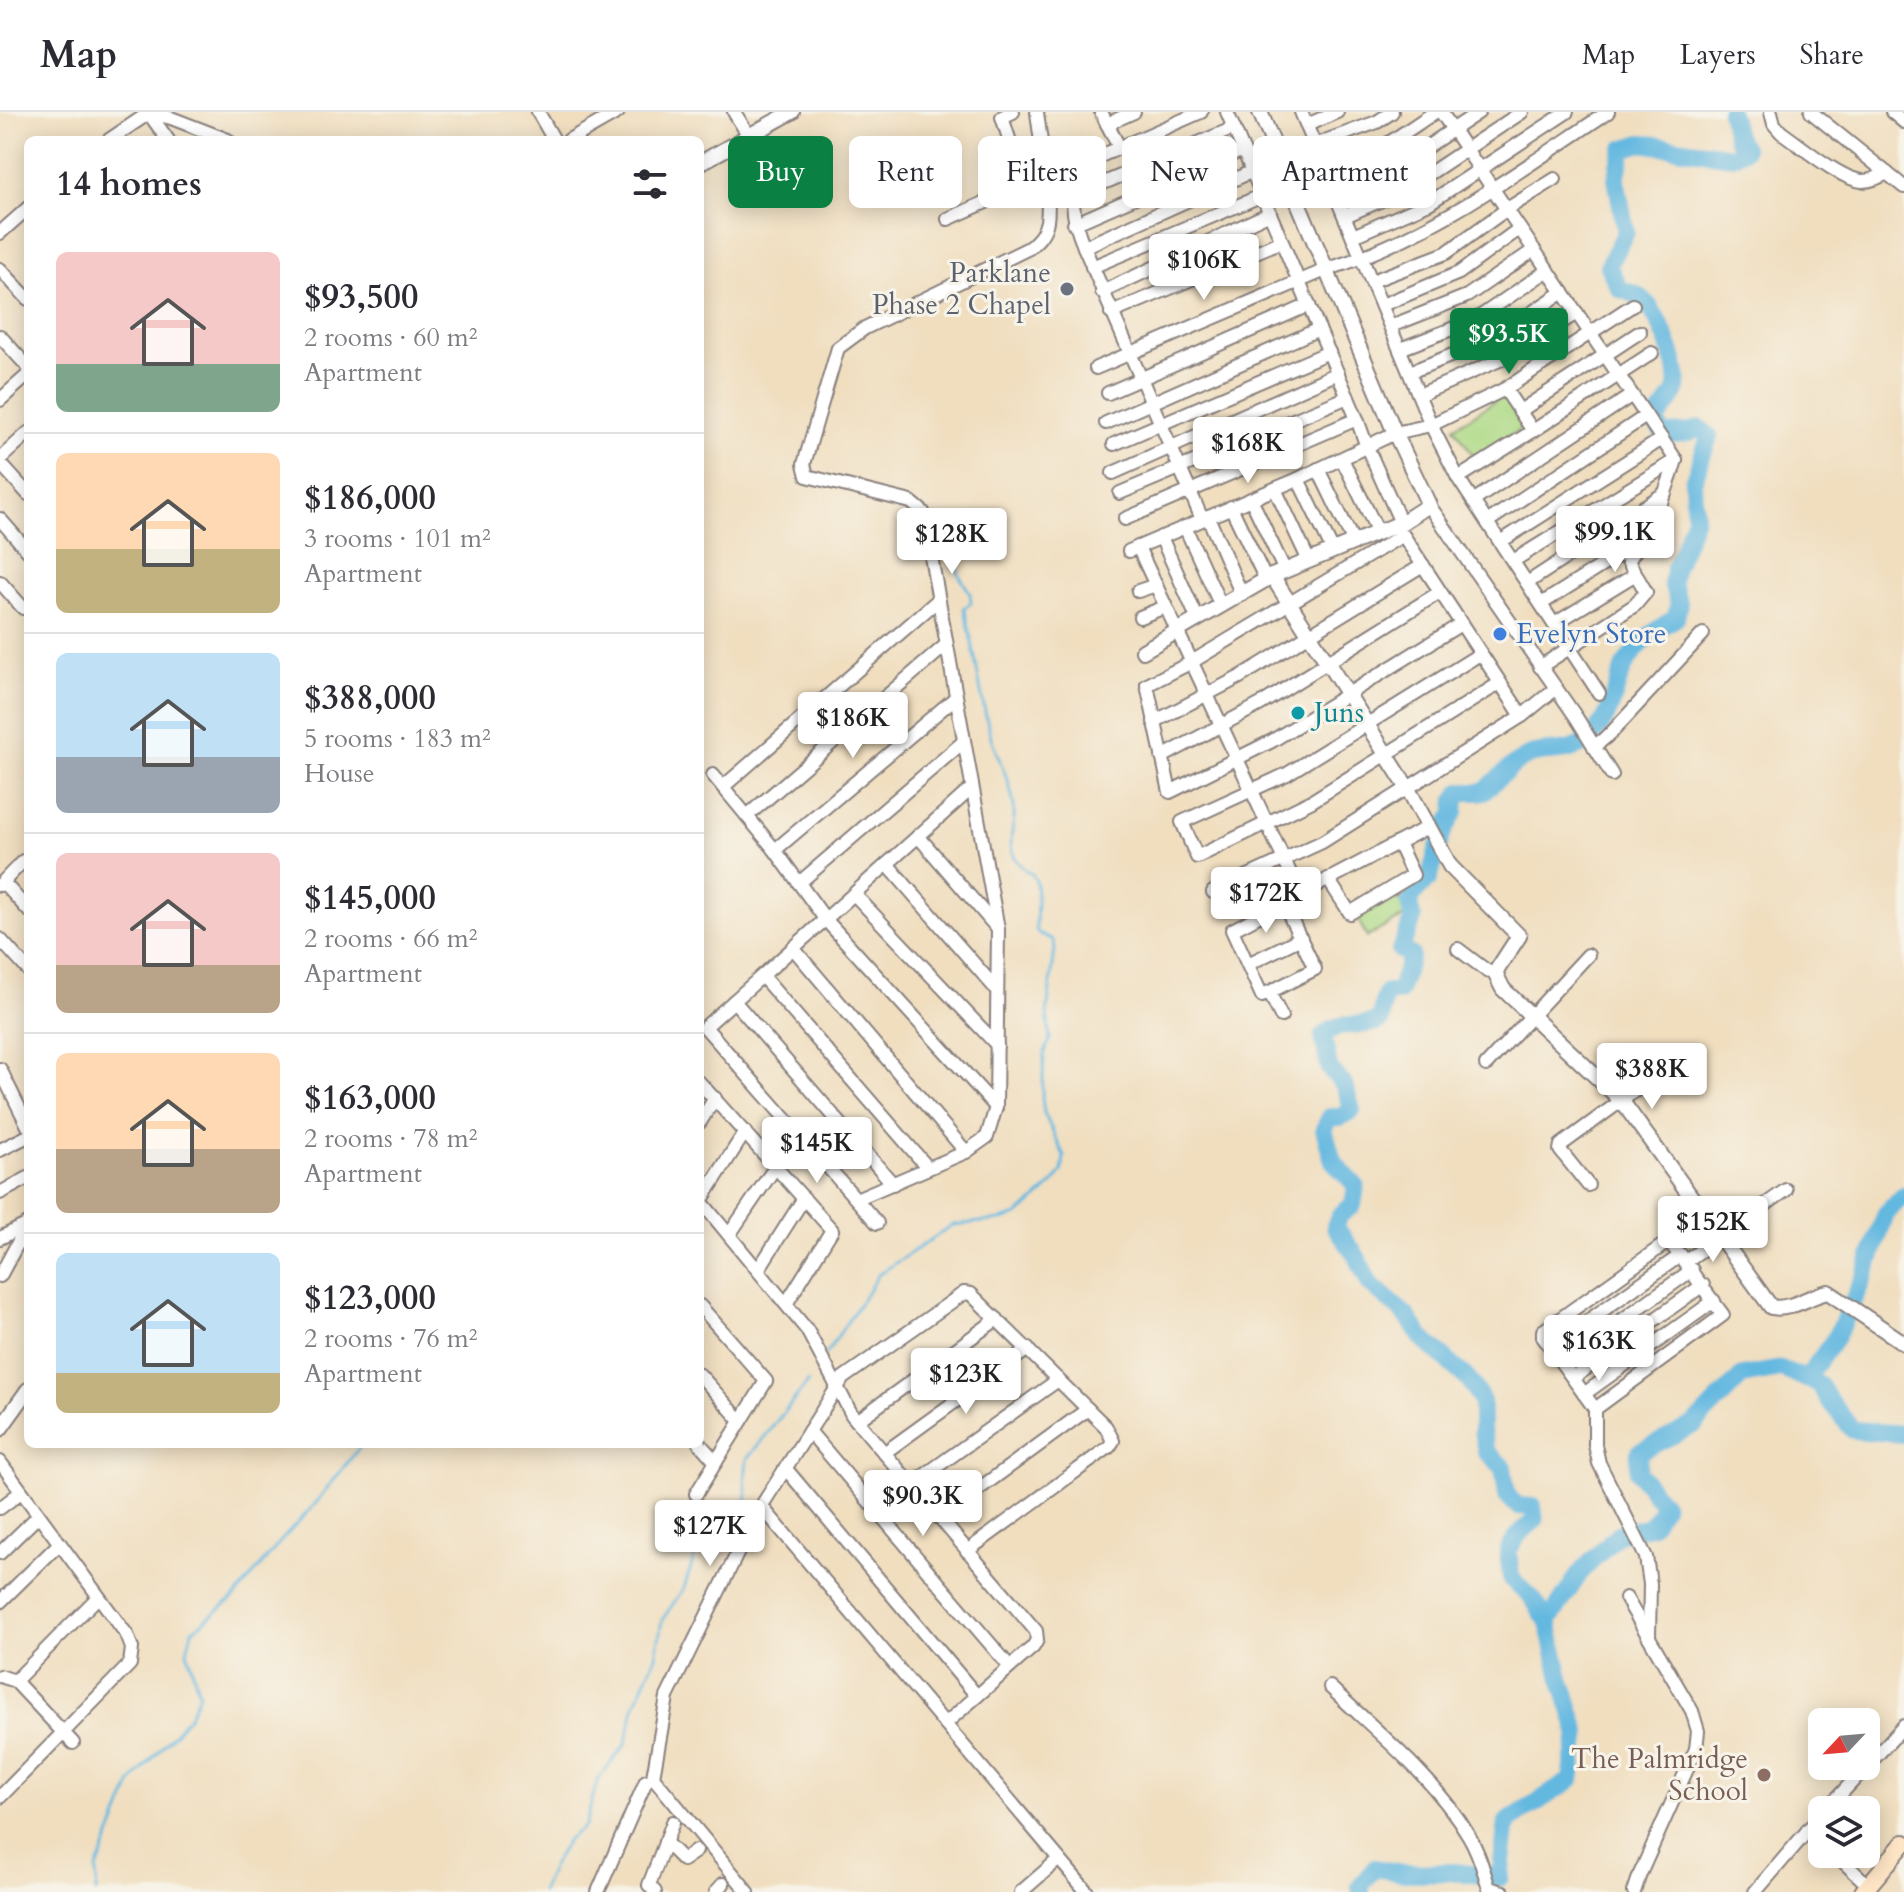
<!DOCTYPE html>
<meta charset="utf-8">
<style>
:root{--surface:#fff;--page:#f7f7f7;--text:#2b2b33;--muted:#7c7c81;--line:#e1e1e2;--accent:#0b8043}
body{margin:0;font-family:Cardo,serif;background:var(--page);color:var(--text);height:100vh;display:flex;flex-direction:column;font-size:30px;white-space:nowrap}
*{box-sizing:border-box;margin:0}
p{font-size:26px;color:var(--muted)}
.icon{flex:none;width:44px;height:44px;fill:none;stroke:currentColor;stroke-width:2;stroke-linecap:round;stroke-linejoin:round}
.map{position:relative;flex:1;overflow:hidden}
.panel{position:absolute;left:24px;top:24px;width:680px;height:1312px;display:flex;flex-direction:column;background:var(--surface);border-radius:12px;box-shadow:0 4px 20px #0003}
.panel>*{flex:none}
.banner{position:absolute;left:728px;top:24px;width:760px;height:72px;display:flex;gap:16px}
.needle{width:52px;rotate:244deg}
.controls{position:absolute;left:1808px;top:1596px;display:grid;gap:16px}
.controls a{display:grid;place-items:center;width:72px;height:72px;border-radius:12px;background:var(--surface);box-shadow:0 4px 20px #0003;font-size:40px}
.price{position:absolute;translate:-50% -68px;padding:0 18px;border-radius:8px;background:#fff;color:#222;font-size:26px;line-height:52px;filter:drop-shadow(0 2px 4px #0008)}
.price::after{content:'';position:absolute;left:50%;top:48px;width:24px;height:18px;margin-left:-12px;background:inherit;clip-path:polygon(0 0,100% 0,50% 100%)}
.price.active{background:var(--accent);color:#fff}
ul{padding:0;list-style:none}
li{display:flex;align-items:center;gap:24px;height:200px;padding:0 32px}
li+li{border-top:2px solid var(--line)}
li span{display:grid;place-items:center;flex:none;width:224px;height:160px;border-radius:12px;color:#555}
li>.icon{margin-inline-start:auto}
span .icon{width:96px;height:96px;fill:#fffc;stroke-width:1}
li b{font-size:34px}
h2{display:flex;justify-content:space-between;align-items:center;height:96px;padding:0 32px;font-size:34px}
.chip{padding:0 28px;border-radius:12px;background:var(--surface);box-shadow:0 4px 20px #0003;font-size:28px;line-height:72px}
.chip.active{background:var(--accent);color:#fff}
header{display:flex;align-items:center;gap:48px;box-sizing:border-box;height:112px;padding:0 40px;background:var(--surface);border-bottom:2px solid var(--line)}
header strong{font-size:38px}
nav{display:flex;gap:44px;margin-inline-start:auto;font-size:28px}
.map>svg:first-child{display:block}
.green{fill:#aeda86;stroke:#687e60;stroke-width:2}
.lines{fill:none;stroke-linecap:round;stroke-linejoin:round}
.stream{stroke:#64b8e0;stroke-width:3}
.river{stroke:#64b8e0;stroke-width:18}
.minor-casing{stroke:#89807d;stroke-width:16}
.tertiary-casing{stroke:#89807d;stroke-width:18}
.secondary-casing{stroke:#89807d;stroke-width:20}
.minor{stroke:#fff;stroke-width:12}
.tertiary{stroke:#fff;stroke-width:14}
.secondary{stroke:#fee5c5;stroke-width:16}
.worship-dot{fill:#6b7280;stroke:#f7f3e8;stroke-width:3}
.shop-dot{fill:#3f7fe0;stroke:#f7f3e8;stroke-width:3}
.culture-dot{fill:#0f9aa8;stroke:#f7f3e8;stroke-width:3}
.education-dot{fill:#8d6e63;stroke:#f7f3e8;stroke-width:3}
.labels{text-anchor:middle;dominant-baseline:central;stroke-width:6;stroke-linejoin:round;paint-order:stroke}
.worship-label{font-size:28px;fill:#5b616d;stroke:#f7f3e8;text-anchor:end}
.shop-label{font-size:28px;fill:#366cbe;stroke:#f7f3e8;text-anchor:start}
.culture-label{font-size:28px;fill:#0d838f;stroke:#f7f3e8;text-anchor:start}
.education-label{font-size:28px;fill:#785e54;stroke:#f7f3e8;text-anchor:end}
</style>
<header>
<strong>Map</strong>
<nav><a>Map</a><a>Layers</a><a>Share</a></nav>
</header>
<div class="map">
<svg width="1904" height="1780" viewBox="0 0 1904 1780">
<rect width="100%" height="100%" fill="#f7f3e8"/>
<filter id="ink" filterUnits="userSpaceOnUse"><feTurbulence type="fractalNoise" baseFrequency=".0125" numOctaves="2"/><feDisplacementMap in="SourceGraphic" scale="16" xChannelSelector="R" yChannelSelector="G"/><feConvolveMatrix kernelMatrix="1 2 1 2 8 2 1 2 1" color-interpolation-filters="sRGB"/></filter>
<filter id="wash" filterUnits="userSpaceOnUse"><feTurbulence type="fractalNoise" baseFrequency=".006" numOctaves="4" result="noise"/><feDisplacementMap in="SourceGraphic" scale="32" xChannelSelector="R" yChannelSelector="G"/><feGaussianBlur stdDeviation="1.8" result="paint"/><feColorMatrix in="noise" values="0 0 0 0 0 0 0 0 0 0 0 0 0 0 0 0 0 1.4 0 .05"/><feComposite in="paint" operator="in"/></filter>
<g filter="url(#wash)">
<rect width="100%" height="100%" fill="#f0debf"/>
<g class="green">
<polygon points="1506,282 1524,315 1475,346 1454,315"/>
<polygon points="1396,782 1407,803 1367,825 1356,804"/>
</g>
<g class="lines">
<g class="stream">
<path d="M826,1242L879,1162L953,1113L1001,1108L1018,1103L1052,1073L1062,1060L1064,1044L1044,1001L1042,986L1044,943L1050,927L1047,901L1055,837L1053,828L1038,821L1036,817L1037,787L1036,769L1032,762C1023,758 1016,749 1012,739C1008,725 1016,711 1014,696C1012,672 998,648 991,625C979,583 976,538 964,496L971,491L970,481L959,463L950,428"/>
<polyline points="96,1780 97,1757 132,1670 189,1604 199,1582 187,1539 192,1519 236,1484 280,1430 315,1392 362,1332"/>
<polyline points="541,1780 552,1754 568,1727 585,1714 598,1667 626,1632 634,1595 656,1544 662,1508 684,1476 702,1423 719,1400 742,1404 747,1384 745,1369 747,1347 808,1270"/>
</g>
<g class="river">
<polyline points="1806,1267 1836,1225 1865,1163 1886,1101 1904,1083"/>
<path d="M1548,1510L1533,1487L1511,1466L1508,1439L1518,1423L1535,1408L1533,1395L1517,1394L1507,1383L1503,1355L1486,1339L1482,1319V1289L1470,1269L1421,1225L1407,1204L1370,1172L1357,1145L1335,1114L1340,1103L1353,1093L1356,1074L1333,1049L1324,1017L1330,1005H1341L1352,998L1344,973L1329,956L1323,924C1342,905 1357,919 1381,908L1383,891L1387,880H1399L1411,843L1400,838L1413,807L1409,792L1415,780L1429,767L1442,722L1455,700L1456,687L1461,680H1484C1496,668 1512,652 1528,644C1544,637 1568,643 1582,632C1611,609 1610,593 1621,563C1630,538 1654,518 1676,506L1679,491L1672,472L1674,458L1695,406L1693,370L1709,325L1700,316L1689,320L1664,323L1656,310C1661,299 1671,290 1676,279C1684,259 1658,201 1643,187C1638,182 1627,180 1620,177L1608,154L1626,120L1616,67L1623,37L1641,31L1732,44L1744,38L1736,24L1730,0"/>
<polyline points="1361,1780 1360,1774 1375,1756 1403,1761 1453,1760 1500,1765 1507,1710 1571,1668 1578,1620 1561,1566 1548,1510 1580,1461 1618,1422 1650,1414 1664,1394 1638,1360 1639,1340 1694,1313 1742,1264 1781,1257 1819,1272 1830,1290 1853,1318 1904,1322"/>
</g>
</g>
</g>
<g filter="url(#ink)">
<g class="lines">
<g class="minor-casing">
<g id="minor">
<polyline points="148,0 168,28"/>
<polyline points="538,0 554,28"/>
<polyline points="734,0 749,24"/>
<polyline points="1101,0 1119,35"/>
<path d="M1201,0L1080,53C1071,87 1070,102 1084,135L1202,407"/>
<polyline points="1227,0 1357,307 1367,335 1401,411"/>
<polyline points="1301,0 1431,313 1458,366 1599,581"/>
<path d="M1441,0L1676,348C1665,385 1651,418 1628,449L1646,480L1635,493L1540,555"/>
<path d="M1771,0L1774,12L1781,20C1800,33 1841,68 1863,69C1872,69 1879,65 1887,61"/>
<polyline points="1811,0 1904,75"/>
<polyline points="1892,0 1904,10"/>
<polyline points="149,1 171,6 228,28"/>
<polyline points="1107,12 1134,0"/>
<polyline points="1307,13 1337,0"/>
<polyline points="109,28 149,1"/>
<polyline points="569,28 618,0"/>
<polyline points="1314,33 1377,10 1392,0"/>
<polyline points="1327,60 1386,33 1435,0"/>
<polyline points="1075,70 1092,76 1234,16"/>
<polyline points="1336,82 1400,53 1479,0"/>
<polyline points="1345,104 1405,78 1522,0"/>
<polyline points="948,107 1024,73 1002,5 1013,0"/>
<polyline points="1074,112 1243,38"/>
<polyline points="0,121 28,96"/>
<polyline points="1353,124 1429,91 1567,0"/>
<polyline points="1084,135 1253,59"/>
<polyline points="1092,155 1263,83"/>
<polyline points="0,157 28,187"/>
<polyline points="1372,169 1446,141 1507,97 1555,67"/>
<polyline points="1102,180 1270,101"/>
<polyline points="1382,193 1459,161 1519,117"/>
<polyline points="1111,201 1282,129"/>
<polyline points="1391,214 1467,184 1534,138"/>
<polyline points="0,224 28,255"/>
<polyline points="1400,237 1475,208 1548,158"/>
<path d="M1096,256L1328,157C1431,125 1519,59 1608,0"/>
<polyline points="1410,260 1490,228 1563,180"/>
<polyline points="1108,281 1309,193"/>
<polyline points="1419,283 1502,247 1577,201"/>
<polyline points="0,288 28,263"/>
<polyline points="1520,299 1640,220"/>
<polyline points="1106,311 1319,217"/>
<polyline points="1533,319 1652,241"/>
<polyline points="1114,332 1329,240"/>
<polyline points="0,347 28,321"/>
<polyline points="1342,347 1378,420"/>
<polyline points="0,351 28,382"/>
<polyline points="1318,357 1354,431"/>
<polyline points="1113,361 1338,261"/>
<polyline points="1458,366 1533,319 1505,277"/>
<polyline points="1298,367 1333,439"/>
<polyline points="1275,377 1309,449"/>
<polyline points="1120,381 1348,285"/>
<polyline points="1251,387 1285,459"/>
<polyline points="1473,389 1632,283"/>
<polyline points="1429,393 1576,605 1612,663"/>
<polyline points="1231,395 1266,468"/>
<polyline points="1208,405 1242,483"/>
<polyline points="0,407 28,439"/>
<polyline points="1125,407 1357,307"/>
<polyline points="1487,410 1646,304"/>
<polyline points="1185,415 1221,494"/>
<polyline points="1161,425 1198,508"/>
<polyline points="1500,430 1662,327"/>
<polyline points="1138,435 1300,782"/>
<polyline points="1129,439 1298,367 1395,321 1431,313 1505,277 1633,193"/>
<polyline points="1513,449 1676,348"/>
<polyline points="0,470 23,496"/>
<polyline points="1527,471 1665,381"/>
<polyline points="1138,479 1156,473"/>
<polyline points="1541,492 1636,432"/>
<polyline points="1140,505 1165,495"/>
<polyline points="1461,512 1272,629 1170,680 1147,573 1190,551 1403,423 1522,604"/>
<polyline points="1554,512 1636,462"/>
<polyline points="1154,610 1240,565 1423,453"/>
<polyline points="1594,635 1612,620 1703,522"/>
<polyline points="1162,645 1261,592 1440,480"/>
<polyline points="713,663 775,738 825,807 996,995"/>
<polyline points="723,675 938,488"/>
<polyline points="747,704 946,533"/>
<polyline points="918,724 997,816"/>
<polyline points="1188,724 1182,710 1287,662 1480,542"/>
<polyline points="1190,729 1197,745 1312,689 1500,571"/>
<polyline points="775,738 955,586"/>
<polyline points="887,752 997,878"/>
<polyline points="1328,767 1350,801 1413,763 1398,731"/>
<polyline points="3,770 28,798"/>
<polyline points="799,771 962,631"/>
<polyline points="0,773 23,749"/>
<polyline points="1213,780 1322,730 1522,604 1555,577"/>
<polyline points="854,782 997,933"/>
<polyline points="1283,790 1315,857 1262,884 1232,818 1428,715"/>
<polyline points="0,827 28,858"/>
<polyline points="793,836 966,1040"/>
<polyline points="1458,837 1487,859 1495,861"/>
<polyline points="1248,852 1301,826"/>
<polyline points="762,864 928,1056"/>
<polyline points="1269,880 1281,904"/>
<polyline points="734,889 893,1072"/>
<polyline points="1486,953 1588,843"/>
<polyline points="0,957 28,1014"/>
<polyline points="700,971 832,1118 786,1192"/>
<polyline points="700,1010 715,986"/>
<polyline points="0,1038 28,1024"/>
<polyline points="1588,1073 1560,1038 1561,1033 1677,948"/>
<polyline points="0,1081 28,1066"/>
<path d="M856,1087L966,1040L987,1025L996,995L998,817L923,400L911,390L807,364L804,352L838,236L865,216L1029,136C1038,128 1045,121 1047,109C1051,84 1040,28 1037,0"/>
<polyline points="700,1088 807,1218 852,1303 1036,1519 1037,1528 1033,1535 945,1612"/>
<polyline points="701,1089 745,1020"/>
<polyline points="877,1111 705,915 972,676"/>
<polyline points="729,1123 776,1054"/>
<polyline points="0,1126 28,1112"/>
<polygon points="1669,1129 1723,1203 1595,1297 1543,1225 1543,1219"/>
<polyline points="1686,1149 1786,1078"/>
<polyline points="758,1158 804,1086"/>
<polyline points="0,1164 28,1112"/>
<polyline points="1551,1235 1681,1143"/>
<polyline points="1562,1251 1692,1158"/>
<polyline points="700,1263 741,1309"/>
<polyline points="1573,1266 1703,1173"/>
<polyline points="1584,1282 1714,1189"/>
<polyline points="1595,1297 1595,1333 1599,1351 1646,1445 1650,1472 1649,1525"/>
<polyline points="857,1309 997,1207"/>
<polyline points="809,1319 1010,1555"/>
<polyline points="700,1332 716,1350"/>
<polyline points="884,1341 1028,1237"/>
<polyline points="0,1350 127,1523 132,1536 130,1552 0,1685"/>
<polyline points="786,1357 977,1584"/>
<polyline points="911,1373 1058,1268"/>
<polyline points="696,1382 766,1269 700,1194"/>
<polyline points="762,1395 1087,1780"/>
<polyline points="0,1396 21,1380"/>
<polyline points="939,1406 1088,1297"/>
<polyline points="0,1441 38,1404"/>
<polyline points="1626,1486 1692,1599 1698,1619 1696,1637 1640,1762 1634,1780"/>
<polyline points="0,1490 59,1432"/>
<polyline points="0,1564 15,1569 73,1631"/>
<polyline points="15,1569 98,1485"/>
<path d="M1330,1575C1378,1621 1435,1666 1469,1724C1480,1742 1483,1758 1489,1776L1503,1780"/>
<polyline points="1826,1698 1904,1614"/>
<polyline points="1808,1717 1822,1730"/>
<polyline points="665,1730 683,1748 696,1739"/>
<polyline points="1835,1742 1868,1773"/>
<polyline points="598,1780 646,1669"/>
<polyline points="655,1780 649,1773 673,1710"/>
<polyline points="716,1780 723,1772"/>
<polyline points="748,1780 653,1665 667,1585 757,1401 843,1266 964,1181 971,1182 1106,1315 1113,1329 1109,1335 967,1439"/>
<polyline points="1021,1780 1059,1747"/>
<polyline points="1755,1780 1822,1702"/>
</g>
</g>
<g class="tertiary-casing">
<g id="tertiary">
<polyline points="700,51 792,0"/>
<path d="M1272,464L1407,675L1450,754L1519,824L1495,861L1503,877L1621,988L1771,1195C1791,1199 1808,1184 1828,1180L1904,1231"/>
<polyline points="1143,539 1272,464 1401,411 1429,393 1395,321 1260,0"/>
<polyline points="0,1317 28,1278"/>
</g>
</g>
<g class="secondary-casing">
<polyline id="secondary" points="1863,1780 1904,1731"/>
</g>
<use href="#minor" class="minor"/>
<use href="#tertiary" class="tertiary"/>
<use href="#secondary" class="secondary"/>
</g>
</g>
<circle class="worship-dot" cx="1067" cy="177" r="8"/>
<circle class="shop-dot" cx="1500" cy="522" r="8"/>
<circle class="culture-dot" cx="1298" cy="601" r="8"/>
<circle class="education-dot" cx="1764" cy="1663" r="8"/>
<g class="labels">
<g class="worship-label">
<text x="1051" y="161">Parklane<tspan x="1051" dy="32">Phase 2 Chapel</tspan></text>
</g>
<g class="shop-label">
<text x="1516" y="522">Evelyn Store</text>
</g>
<g class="culture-label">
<text x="1314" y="601">Juns</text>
</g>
<g class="education-label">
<text x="1748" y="1647">The Palmridge<tspan x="1748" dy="32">School</tspan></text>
</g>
</g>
</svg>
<div class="controls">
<a><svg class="needle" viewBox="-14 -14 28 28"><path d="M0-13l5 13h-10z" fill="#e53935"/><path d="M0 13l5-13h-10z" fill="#7c7c81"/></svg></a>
<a><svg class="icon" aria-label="layers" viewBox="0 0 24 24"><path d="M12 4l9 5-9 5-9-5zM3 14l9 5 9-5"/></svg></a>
</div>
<b class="price" style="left:1204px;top:190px">$106K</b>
<b class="price active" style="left:1509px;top:264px">$93.5K</b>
<b class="price" style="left:1248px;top:373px">$168K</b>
<b class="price" style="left:1615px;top:462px">$99.1K</b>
<b class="price" style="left:952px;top:464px">$128K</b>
<b class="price" style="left:853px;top:648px">$186K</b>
<b class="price" style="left:1266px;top:823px">$172K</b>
<b class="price" style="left:1652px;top:999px">$388K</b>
<b class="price" style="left:817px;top:1073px">$145K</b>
<b class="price" style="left:1713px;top:1152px">$152K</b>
<b class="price" style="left:1599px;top:1271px">$163K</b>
<b class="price" style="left:966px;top:1304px">$123K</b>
<b class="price" style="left:923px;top:1426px">$90.3K</b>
<b class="price" style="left:710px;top:1456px">$127K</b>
<div class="banner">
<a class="chip active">Buy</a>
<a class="chip">Rent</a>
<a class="chip">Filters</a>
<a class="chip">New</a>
<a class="chip">Apartment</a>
</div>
<section class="panel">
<h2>14 homes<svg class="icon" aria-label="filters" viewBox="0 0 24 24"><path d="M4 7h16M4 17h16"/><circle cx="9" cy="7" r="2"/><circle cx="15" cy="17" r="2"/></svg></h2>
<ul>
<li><span style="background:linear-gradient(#f6c9c9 70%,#7fa58c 0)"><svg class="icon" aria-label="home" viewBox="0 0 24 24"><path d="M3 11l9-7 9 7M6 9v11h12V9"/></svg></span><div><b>$93,500</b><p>2 rooms · 60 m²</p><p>Apartment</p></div></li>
<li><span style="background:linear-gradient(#ffd9b3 60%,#c2b280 0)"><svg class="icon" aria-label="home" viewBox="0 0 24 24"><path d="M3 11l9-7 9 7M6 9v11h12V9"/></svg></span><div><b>$186,000</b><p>3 rooms · 101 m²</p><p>Apartment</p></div></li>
<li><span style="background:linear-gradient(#bfe0f5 65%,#9aa5b1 0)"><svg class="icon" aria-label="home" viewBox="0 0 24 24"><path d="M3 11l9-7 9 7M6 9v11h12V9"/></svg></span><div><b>$388,000</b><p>5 rooms · 183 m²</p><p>House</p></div></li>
<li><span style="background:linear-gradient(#f6c9c9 70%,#b9a48a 0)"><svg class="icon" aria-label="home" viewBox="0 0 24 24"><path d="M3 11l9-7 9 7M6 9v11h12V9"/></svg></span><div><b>$145,000</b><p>2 rooms · 66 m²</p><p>Apartment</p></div></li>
<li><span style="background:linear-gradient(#ffd9b3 60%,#b9a48a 0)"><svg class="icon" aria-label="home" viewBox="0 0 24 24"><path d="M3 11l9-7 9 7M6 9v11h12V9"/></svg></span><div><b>$163,000</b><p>2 rooms · 78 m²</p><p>Apartment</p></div></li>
<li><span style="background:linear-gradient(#bfe0f5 75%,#c2b280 0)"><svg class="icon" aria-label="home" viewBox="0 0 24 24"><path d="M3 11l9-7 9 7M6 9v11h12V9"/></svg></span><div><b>$123,000</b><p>2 rooms · 76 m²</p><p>Apartment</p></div></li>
</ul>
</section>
</div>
